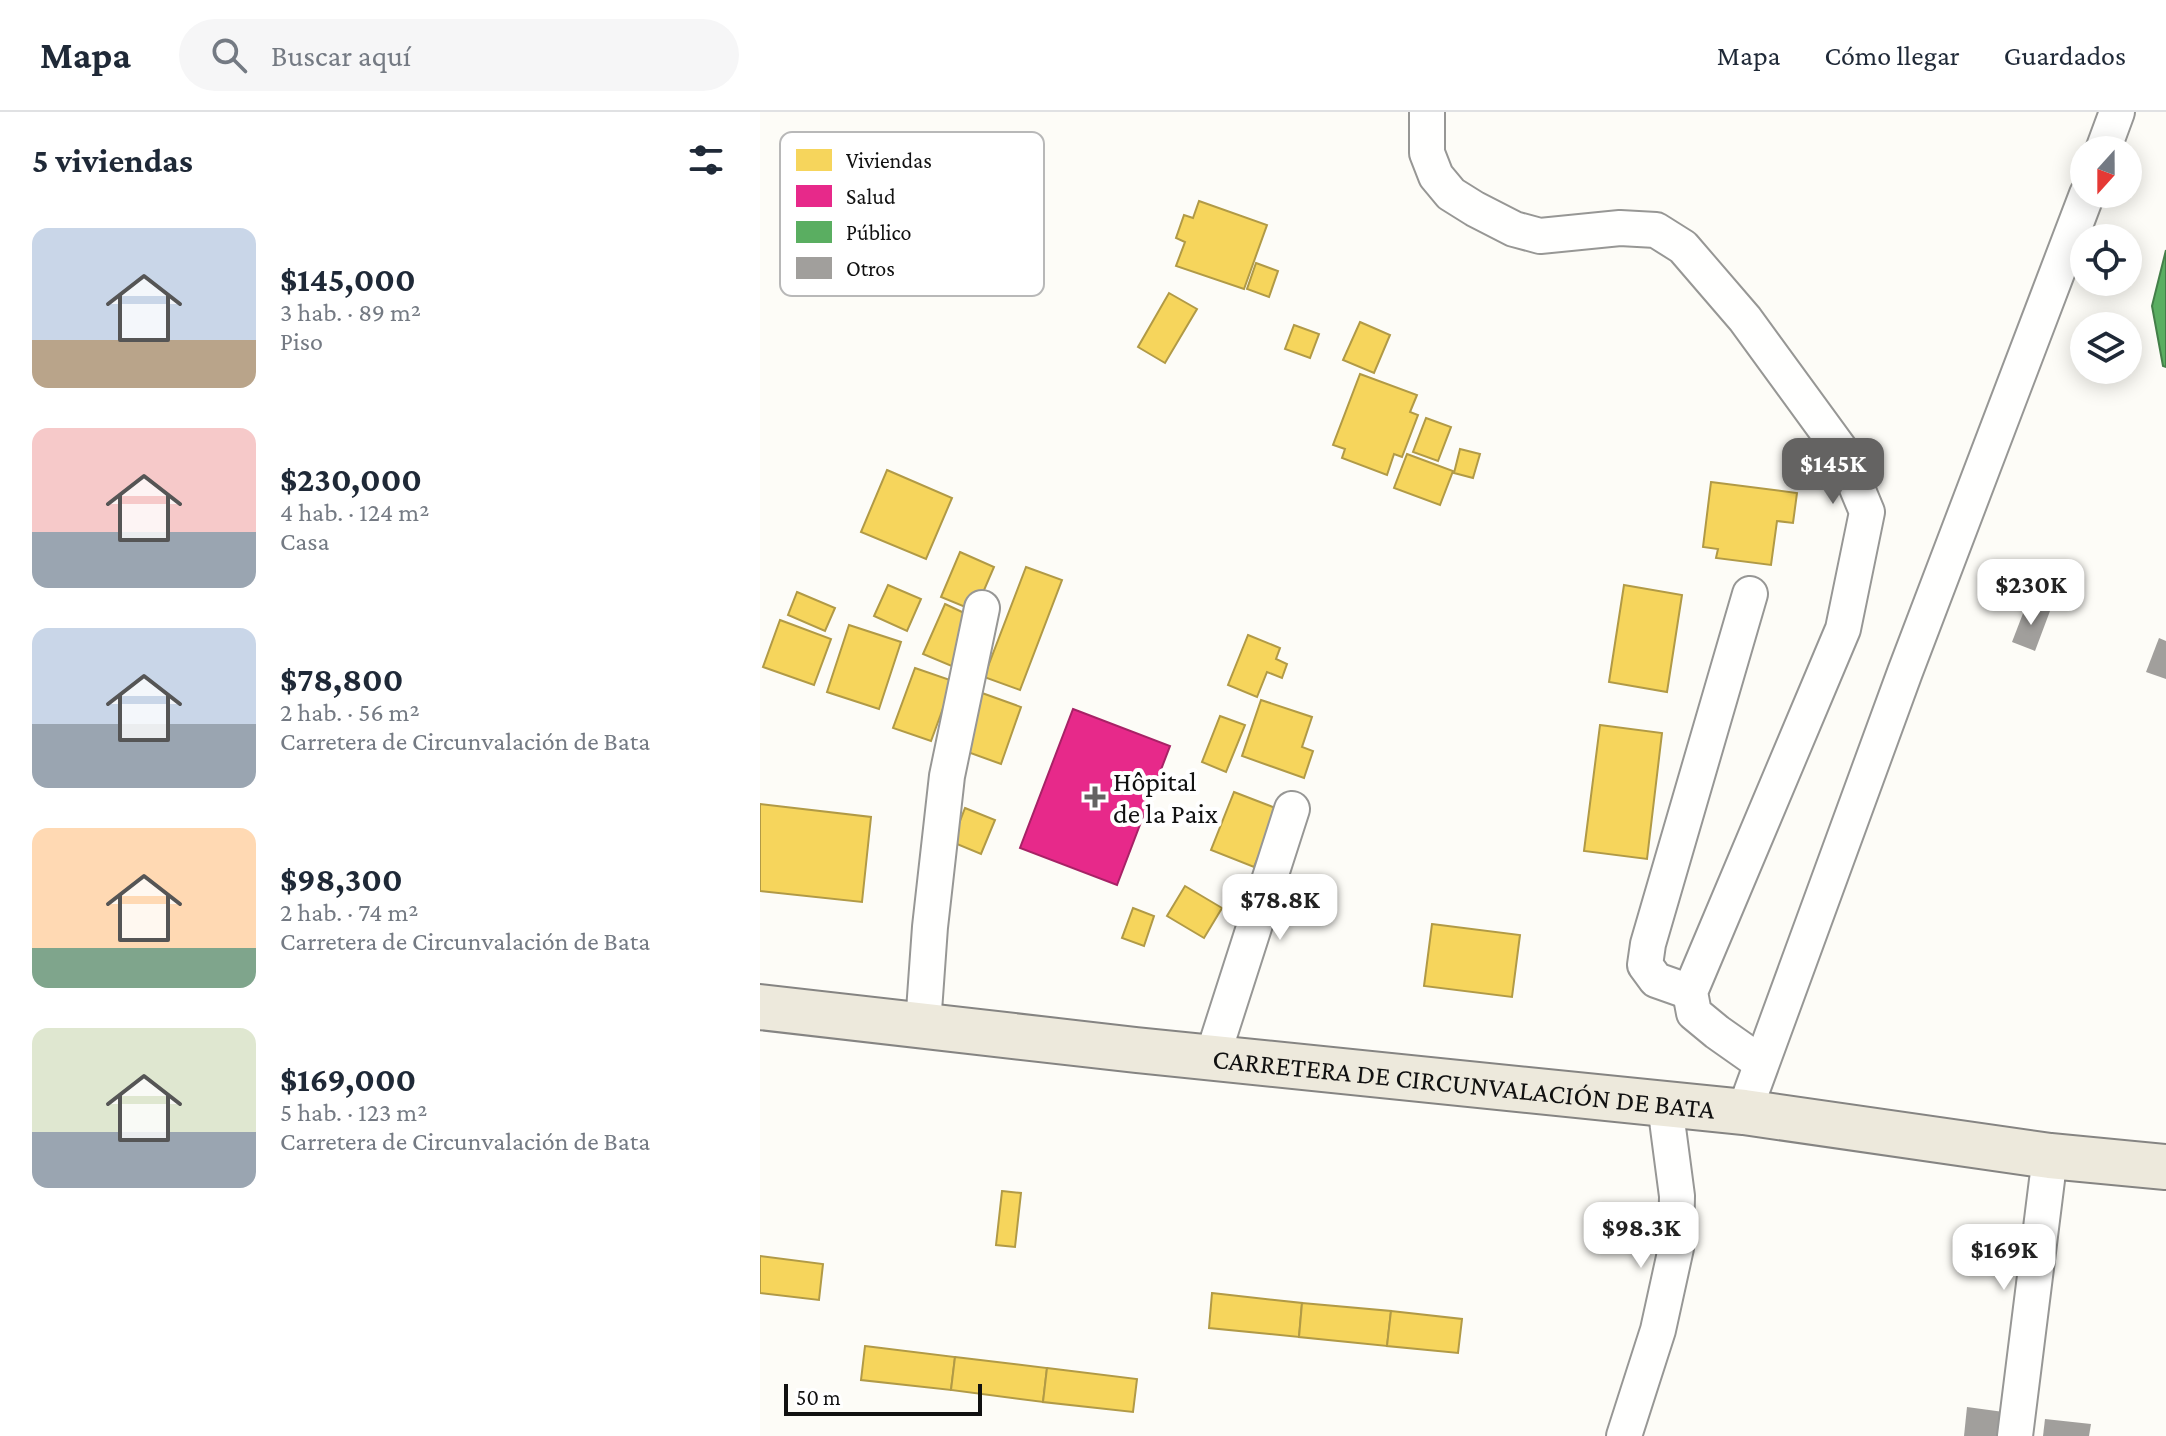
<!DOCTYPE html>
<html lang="es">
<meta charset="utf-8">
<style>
:root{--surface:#fff;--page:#f6f6f7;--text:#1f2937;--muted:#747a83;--line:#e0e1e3;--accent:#646362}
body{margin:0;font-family:"Crimson Pro",serif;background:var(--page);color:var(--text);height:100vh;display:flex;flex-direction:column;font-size:30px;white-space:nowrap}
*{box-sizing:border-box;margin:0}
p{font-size:26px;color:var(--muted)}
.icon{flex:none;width:44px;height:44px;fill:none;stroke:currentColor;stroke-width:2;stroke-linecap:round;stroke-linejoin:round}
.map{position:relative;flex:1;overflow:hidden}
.side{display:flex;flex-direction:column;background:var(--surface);width:760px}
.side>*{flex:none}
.needle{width:52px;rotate:201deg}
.buttons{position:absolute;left:1310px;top:24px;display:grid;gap:16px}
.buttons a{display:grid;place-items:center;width:72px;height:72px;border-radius:50%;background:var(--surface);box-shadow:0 4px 20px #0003;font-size:40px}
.scale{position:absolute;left:24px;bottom:20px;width:198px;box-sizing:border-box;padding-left:8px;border:4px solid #111;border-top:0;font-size:22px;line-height:28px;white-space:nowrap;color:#111;-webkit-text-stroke:6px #fff;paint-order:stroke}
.price{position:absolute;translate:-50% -68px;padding:0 18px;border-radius:16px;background:#fff;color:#222;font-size:26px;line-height:52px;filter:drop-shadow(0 2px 4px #0008)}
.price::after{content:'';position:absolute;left:50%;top:48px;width:24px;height:18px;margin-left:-12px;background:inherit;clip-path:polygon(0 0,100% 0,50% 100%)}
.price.active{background:var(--accent);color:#fff}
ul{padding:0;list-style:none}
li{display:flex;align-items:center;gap:24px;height:200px;padding:0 32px}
li span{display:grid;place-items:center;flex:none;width:224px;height:160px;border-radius:16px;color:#555}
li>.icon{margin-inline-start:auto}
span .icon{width:96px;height:96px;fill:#fffc;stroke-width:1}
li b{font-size:34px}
h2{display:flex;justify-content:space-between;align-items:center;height:96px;padding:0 32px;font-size:34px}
header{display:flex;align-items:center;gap:48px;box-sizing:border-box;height:112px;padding:0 40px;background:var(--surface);border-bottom:2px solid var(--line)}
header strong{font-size:38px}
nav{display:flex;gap:44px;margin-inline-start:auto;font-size:28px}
.search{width:560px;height:72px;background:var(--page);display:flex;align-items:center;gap:20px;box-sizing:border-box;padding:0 28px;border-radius:44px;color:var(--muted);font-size:30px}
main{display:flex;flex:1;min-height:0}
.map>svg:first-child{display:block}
.homes{fill:#f6d55c;stroke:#b19a46;stroke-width:2}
.health{fill:#e7298a;stroke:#a72266;stroke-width:2}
.public{fill:#5aae61;stroke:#447f49;stroke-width:2}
.building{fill:#a19f9c}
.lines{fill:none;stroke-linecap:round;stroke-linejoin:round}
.minor-casing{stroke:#979795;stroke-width:38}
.major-casing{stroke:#858482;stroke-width:48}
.minor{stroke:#fffffe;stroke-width:34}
.major{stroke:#ede9dc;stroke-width:44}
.poi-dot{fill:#646362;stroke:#fff;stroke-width:3}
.labels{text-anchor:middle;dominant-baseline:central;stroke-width:8;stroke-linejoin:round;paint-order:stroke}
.poi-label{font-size:28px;fill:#111;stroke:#fff;text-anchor:start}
.street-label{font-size:28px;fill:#111;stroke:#fff}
.key{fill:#fff;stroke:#b8b8b8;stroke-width:2}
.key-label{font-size:22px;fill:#111}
</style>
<header>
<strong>Mapa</strong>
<div class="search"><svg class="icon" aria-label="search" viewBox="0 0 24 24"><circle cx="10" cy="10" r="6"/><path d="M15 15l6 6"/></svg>Buscar aquí</div>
<nav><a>Mapa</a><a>Cómo llegar</a><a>Guardados</a></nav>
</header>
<main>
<section class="side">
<h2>5 viviendas<svg class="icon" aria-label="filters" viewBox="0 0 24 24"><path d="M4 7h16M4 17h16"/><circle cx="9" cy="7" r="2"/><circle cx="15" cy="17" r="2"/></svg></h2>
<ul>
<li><span style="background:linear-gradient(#c9d6e8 70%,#b9a48a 0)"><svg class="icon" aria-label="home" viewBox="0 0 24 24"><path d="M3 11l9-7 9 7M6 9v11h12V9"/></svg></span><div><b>$145,000</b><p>3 hab. · 89 m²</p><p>Piso</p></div></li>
<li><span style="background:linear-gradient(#f6c9c9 65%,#9aa5b1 0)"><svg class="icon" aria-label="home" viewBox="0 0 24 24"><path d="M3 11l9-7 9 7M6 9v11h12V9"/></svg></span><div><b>$230,000</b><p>4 hab. · 124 m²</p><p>Casa</p></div></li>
<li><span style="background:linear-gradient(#c9d6e8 60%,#9aa5b1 0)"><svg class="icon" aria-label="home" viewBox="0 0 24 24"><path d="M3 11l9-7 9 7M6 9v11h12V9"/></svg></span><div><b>$78,800</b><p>2 hab. · 56 m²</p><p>Carretera de Circunvalación de Bata</p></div></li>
<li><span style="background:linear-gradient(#ffd9b3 75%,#7fa58c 0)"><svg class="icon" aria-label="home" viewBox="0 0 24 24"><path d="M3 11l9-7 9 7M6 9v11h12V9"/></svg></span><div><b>$98,300</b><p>2 hab. · 74 m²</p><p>Carretera de Circunvalación de Bata</p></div></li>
<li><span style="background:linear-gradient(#dfe7d0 65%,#9aa5b1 0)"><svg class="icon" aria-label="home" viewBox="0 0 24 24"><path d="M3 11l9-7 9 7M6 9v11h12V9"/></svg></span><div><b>$169,000</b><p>5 hab. · 123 m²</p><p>Carretera de Circunvalación de Bata</p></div></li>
</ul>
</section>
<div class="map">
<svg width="1406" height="1324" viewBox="0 0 1406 1324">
<rect width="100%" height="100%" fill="#fdfcf7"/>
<g class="homes">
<polygon points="439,89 507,113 484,177 416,154 425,130 416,126 424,103 433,106"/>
<polygon points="496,151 518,159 509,185 487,177"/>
<polygon points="409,181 437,197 405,251 378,235"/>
<polygon points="600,210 630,223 614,261 583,248"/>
<polygon points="534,213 559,222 550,246 525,237"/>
<polygon points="600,262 657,283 650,300 658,303 642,345 634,342 627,363 582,346 585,337 573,333"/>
<polygon points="666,306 691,315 678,349 653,340"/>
<polygon points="700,337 720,342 713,366 694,361"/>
<polygon points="647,342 693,359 680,393 634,376"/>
<polygon points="127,358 192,386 166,447 101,420"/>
<polygon points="951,370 1037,381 1033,411 1017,409 1011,453 956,446 958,437 943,435"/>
<polygon points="200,440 234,455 215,499 181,485"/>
<polygon points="266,455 302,468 260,578 224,565"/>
<polygon points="128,473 161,487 147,519 114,504"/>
<polygon points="864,473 922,483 907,580 849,570"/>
<polygon points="37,480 75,496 65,519 28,503"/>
<polygon points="185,492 215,506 194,555 163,542"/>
<polygon points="20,508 71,527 54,573 3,555"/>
<polygon points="89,513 141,530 119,597 67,580"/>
<polygon points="488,523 520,536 516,547 527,552 522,566 507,560 497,585 468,573"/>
<polygon points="155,556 193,569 171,629 133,616"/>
<polygon points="222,581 261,595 241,652 202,638"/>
<polygon points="501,588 552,605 542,635 553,639 544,666 482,644"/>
<polygon points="460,604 485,613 466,660 442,650"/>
<polygon points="840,613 902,621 887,747 824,739"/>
<polygon points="474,680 518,697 494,755 451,738"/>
<polygon points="0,692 111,705 102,790 0,779"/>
<polygon points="205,696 235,708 221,742 192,730"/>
<polygon points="425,774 462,796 444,826 407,804"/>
<polygon points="373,796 394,804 384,834 362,826"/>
<polygon points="672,812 760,823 752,885 664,874"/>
<polygon points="242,1079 261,1081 255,1135 236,1133"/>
<polygon points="0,1144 63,1152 59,1188 0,1181"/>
<polygon points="452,1181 542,1191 539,1225 449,1216"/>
<polygon points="542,1191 631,1199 627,1234 539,1225"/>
<polygon points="631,1199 702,1207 698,1241 627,1234"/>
<polygon points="105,1234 195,1245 191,1278 101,1268"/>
<polygon points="195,1245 287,1256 283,1290 191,1278"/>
<polygon points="287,1256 377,1267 373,1300 283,1290"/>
</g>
<polygon class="health" points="313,597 410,634 357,773 260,736"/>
<polygon class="public" points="1406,138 1406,255 1403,254 1392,194"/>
<g class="building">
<polygon points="1267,491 1290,499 1275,539 1252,530"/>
<polygon points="1399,526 1406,529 1406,567 1386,560"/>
<polygon points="1207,1295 1251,1301 1248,1324 1204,1324"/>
<polygon points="1285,1307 1331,1312 1329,1324 1283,1324"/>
</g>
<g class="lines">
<g class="minor-casing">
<g id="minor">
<polyline points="667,0 667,41 676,64 691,82 715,97 754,117 780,124 860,116 896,118 923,135 985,207 1082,340 1107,400 1083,517 930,880 934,901 957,920 1001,951"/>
<polyline points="1343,38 1357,0"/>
<polyline points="930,880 896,868 885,853 888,832 990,482"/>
<polyline points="163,913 170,815 187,664 222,496"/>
<polyline points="452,946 532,697"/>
<polyline points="984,1000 1145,560 1327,82"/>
<polyline points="864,1324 898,1218 916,1136 917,1084 905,993"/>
<polyline points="1255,1324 1290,1044"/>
</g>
</g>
<g class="major-casing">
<g id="major">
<path id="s1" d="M0,895L376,938L984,1000L1290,1044L1406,1055"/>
</g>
</g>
<use href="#minor" class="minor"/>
<use href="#major" class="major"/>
</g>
<path class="poi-dot" d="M331 673h8v8h8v8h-8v8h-8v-8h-8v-8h8z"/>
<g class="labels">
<g class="poi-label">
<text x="353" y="669">Hôpital<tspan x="353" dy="32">de la Paix</tspan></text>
</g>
<g class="street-label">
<text stroke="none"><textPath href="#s1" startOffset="708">CARRETERA DE CIRCUNVALACIÓN DE BATA</textPath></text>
</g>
</g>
<rect x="20" y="20" width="264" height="164" rx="12" class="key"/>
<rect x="36" y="37" width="36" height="22" fill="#f6d55c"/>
<rect x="36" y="73" width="36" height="22" fill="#e7298a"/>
<rect x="36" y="109" width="36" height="22" fill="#5aae61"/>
<rect x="36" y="145" width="36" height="22" fill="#a19f9c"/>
<g class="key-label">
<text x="86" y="56">Viviendas</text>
<text x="86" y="92">Salud</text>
<text x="86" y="128">Público</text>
<text x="86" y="164">Otros</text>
</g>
</svg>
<div class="buttons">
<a><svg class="needle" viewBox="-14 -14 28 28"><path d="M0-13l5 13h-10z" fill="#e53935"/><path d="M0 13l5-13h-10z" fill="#747a83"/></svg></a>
<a><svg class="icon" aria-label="locate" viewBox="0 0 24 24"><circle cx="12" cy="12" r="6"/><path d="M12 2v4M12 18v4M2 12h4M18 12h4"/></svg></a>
<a><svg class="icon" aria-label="layers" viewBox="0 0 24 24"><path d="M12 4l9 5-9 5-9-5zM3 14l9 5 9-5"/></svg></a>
</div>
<div class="scale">50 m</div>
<b class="price active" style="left:1073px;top:394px">$145K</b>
<b class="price" style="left:1271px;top:515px">$230K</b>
<b class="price" style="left:520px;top:830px">$78.8K</b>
<b class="price" style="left:881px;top:1158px">$98.3K</b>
<b class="price" style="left:1244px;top:1180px">$169K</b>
</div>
</main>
